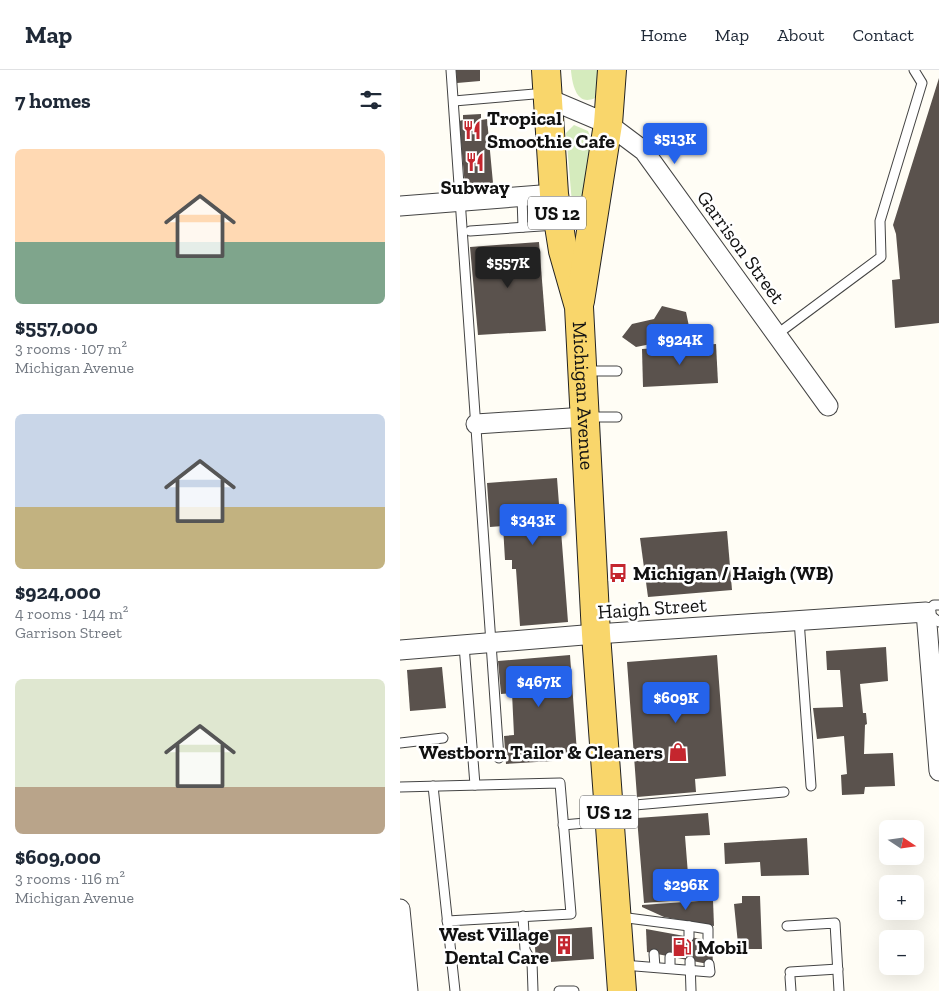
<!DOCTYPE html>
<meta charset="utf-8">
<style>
:root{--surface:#fff;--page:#f2f2f3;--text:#1f2937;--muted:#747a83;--line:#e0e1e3;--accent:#2563eb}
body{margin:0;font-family:"Zilla Slab",serif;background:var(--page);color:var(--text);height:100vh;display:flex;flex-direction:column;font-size:19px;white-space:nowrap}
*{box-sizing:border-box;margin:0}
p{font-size:16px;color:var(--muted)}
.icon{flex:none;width:28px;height:28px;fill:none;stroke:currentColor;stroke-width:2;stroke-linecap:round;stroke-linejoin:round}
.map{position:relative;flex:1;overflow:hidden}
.drawer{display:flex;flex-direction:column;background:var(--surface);width:400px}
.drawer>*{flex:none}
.needle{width:32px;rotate:103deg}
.fabs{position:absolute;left:479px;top:750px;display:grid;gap:10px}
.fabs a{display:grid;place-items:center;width:45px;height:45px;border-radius:8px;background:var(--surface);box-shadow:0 5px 20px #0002;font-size:25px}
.price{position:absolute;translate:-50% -42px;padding:0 11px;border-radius:5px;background:var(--accent);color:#fff;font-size:16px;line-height:32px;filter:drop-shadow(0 1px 2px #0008)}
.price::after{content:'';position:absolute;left:50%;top:30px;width:15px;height:11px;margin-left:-8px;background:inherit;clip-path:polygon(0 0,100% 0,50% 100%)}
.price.selected{background:#222;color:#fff}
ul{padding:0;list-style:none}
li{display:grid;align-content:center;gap:10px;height:265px;padding:0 15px}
li span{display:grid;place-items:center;height:155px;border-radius:8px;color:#555}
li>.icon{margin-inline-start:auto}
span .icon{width:90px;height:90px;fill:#fffc;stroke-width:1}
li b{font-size:21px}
h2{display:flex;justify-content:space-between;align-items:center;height:60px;padding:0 15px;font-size:21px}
header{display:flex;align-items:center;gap:30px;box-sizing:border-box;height:70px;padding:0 25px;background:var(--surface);border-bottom:1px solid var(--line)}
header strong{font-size:24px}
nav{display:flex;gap:28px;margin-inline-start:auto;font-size:18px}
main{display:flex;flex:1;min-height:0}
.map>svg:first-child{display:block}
.green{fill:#d5ebbd}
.building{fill:#5a524d}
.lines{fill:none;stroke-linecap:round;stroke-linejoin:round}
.service-casing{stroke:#444;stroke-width:11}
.minor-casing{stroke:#444;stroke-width:21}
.primary-casing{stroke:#222;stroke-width:30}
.service{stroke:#fff;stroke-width:9}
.minor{stroke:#fff;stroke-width:19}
.primary{stroke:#f9d66b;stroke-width:28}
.labels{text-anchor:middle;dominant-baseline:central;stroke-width:5;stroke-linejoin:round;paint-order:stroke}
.shield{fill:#fff;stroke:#585858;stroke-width:1}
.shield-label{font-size:19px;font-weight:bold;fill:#111}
.poi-label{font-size:20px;font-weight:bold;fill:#111;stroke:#fff;text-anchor:start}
.street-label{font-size:20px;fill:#111;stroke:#fff}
</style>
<header>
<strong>Map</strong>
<nav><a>Home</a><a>Map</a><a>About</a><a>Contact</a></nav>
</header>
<main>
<section class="drawer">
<h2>7 homes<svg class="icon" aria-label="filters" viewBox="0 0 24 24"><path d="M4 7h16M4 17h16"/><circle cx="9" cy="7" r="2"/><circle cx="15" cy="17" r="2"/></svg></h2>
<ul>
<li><span style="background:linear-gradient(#ffd9b3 60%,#7fa58c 0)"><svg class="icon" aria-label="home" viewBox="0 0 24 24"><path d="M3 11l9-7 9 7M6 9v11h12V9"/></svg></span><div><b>$557,000</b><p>3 rooms · 107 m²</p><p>Michigan Avenue</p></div></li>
<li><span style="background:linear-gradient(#c9d6e8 60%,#c2b280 0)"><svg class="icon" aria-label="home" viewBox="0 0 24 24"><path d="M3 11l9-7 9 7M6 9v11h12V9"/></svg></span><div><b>$924,000</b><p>4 rooms · 144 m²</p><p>Garrison Street</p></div></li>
<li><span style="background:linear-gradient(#dfe7d0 70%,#b9a48a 0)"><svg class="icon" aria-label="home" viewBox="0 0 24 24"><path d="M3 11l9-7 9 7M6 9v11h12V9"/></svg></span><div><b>$609,000</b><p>3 rooms · 116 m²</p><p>Michigan Avenue</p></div></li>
</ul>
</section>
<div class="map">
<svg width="539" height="921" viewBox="0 0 539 921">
<rect width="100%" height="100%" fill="#fffdf5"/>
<g class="green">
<path d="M171,0H199L195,28C176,37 172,13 171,0Z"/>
<polygon points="174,55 188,61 191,69 182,145 173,145 166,63"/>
</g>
<g class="building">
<polygon points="56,0 80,0 80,11 57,13"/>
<polygon points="539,8 539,253 495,258 492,210 500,209 496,164 493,155"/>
<polygon points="81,44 81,50 87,49 93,113 65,116 59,51 63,50 63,45"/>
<polygon points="139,172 146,261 78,265 70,177"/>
<polygon points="262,236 286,242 291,266 236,277 222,267 232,254 254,249"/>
<polygon points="316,274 318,313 243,317 242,279"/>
<polygon points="157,408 168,552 120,556 116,499 112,499 112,490 105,490 103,456 90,457 87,413"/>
<polygon points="327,461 332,520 248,527 240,468"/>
<polygon points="486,577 488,611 460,614 463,643 466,643 467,654 465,655 464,684 493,683 495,716 465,717 464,724 442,725 441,705 447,704 444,666 417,669 413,638 443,637 440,600 427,600 426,581"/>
<polygon points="170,585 177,683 151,685 153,691 106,694 104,666 114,665 112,623 101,624 98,591"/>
<polygon points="317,585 326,706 295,709 296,722 237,727 227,592"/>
<polygon points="42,597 46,638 10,641 7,600"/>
<polygon points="308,743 310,765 285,766 289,817 295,816 296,829 244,833 237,748"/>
<polygon points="407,768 409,805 361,806 360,792 325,794 324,773"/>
<polygon points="342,826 360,826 362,879 346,879 345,873 338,874 334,834 342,833"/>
<polygon points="313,830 314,856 264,847 242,837 242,835"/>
<polygon points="192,857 194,889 136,893 134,861"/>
<polygon points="246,859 312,871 313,895 247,882"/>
</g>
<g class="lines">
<g class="service-casing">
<g id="service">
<polyline points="51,0 99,688"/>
<polyline points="54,31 146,23"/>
<polyline points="122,127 123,157"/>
<polyline points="70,161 156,155"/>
<polyline points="376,265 481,187 480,151 522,13 514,0"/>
<polyline points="186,301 217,301"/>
<polyline points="188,347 217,347"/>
<polyline points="539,535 534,535 526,542 539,552"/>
<polyline points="399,550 411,716"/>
<polyline points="64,575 75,715"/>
<polyline points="0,673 43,668"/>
<polyline points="33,716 55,921"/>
<polyline points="0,717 160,713 171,844 47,851"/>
<polyline points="212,737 384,722"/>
<polyline points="163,755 207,751"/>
<polyline points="123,846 125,880 132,892 133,921"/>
<polyline points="220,847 289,856 289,867"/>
<polyline points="289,856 308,859 308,870"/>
<polyline points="387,856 435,853 439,921"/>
<polyline points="254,884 255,897"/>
<polyline points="270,887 270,898"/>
<polyline points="290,891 291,921"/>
<polyline points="223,895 310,902 309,894"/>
<polyline points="390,902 438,899"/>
<polyline points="390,907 391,921"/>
<polyline points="159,921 174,921"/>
</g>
</g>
<g class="minor-casing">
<g id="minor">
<polyline points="149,29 208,54 244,81 428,336"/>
<polyline points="0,136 154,124"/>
<polyline points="76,354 186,347"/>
<polyline points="0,580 196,564 526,542 539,701"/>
<polyline points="0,839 8,921"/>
</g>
</g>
<g class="primary-casing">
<g id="primary">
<path id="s1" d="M146,0L154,124L163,181L179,237L196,564L222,921"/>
<polyline points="180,231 208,54 212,0"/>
</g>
</g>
<use href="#service" class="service"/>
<use href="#minor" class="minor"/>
<use href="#primary" class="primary"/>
</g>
<defs>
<g id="restaurant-bare" transform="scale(1.5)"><path d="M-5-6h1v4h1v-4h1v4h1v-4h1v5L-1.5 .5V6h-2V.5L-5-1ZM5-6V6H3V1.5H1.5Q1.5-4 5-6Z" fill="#c4262e" stroke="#fff" stroke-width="2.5" paint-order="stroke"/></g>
<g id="bus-bare" transform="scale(1.5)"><path d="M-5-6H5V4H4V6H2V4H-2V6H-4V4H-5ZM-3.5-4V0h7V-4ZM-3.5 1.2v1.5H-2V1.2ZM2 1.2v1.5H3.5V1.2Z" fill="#c4262e" stroke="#fff" stroke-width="2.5" paint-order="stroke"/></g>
<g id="shop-bare" transform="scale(1.5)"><path d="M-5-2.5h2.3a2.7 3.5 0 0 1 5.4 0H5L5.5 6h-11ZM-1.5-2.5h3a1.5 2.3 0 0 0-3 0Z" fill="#c4262e" stroke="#fff" stroke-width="2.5" paint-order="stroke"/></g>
<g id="building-bare" transform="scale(1.5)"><path d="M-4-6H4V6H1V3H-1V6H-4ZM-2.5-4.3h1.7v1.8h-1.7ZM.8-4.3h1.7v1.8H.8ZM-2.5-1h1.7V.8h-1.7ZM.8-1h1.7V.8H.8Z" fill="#c4262e" stroke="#fff" stroke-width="2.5" paint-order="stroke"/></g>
<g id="fuel-bare" transform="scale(1.5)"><path d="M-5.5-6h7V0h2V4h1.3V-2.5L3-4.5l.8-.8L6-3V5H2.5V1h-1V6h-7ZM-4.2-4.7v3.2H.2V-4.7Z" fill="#c4262e" stroke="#fff" stroke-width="2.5" paint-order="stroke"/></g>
</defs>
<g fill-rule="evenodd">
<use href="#restaurant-bare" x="72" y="60"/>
<use href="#restaurant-bare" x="75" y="92"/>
<use href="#bus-bare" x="218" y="503"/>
<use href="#shop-bare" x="278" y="682"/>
<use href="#building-bare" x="164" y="875"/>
<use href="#fuel-bare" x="282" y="877"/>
</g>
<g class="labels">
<g class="shield">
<rect x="128" y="126.5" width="58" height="33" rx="4"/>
<rect x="180" y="725.5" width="58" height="33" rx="4"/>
</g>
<g class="shield-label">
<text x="157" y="143">US 12</text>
<text x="209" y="742">US 12</text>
</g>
<g class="poi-label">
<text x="87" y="48">Tropical<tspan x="87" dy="23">Smoothie Cafe</tspan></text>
<text x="75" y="117" text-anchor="middle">Subway</text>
<text x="233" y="503">Michigan / Haigh (WB)</text>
<text x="263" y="682" text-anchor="end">Westborn Tailor &amp; Cleaners</text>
<text x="149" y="864" text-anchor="end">West Village<tspan x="149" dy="23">Dental Care</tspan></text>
<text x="297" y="877">Mobil</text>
</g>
<g class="street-label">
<text transform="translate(341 177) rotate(54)">Garrison Street</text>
<text stroke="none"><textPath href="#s1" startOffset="329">Michigan Avenue</textPath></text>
<text transform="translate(252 538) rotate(-4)">Haigh Street</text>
</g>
</g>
</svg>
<div class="fabs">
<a><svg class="needle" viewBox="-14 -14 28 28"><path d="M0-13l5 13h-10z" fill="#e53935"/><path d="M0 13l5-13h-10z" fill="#747a83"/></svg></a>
<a>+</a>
<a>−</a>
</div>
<b class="price" style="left:275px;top:95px">$513K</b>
<b class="price selected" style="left:108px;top:219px">$557K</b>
<b class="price" style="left:280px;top:296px">$924K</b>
<b class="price" style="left:133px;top:476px">$343K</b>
<b class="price" style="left:139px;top:638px">$467K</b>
<b class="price" style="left:276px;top:654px">$609K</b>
<b class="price" style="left:286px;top:841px">$296K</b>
</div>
</main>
